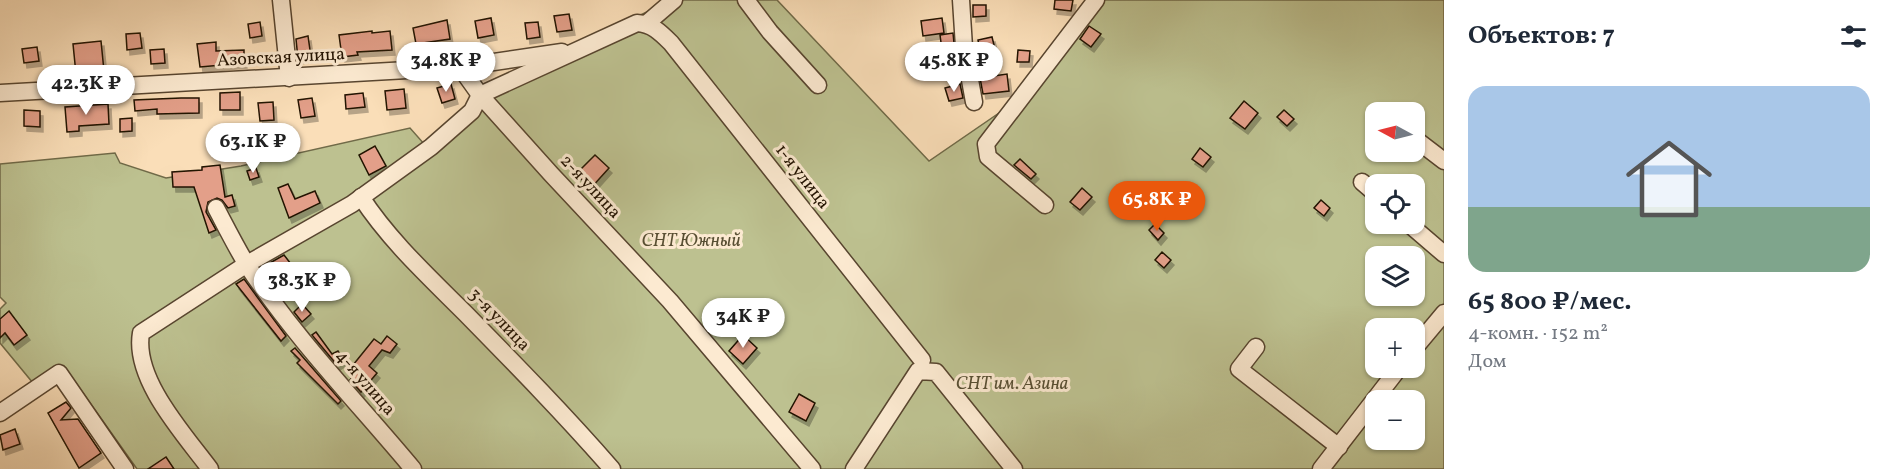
<!DOCTYPE html>
<html lang="ru">
<meta charset="utf-8">
<style>
:root{--surface:#fff;--page:#f6f6f7;--text:#1f2937;--muted:#747a83;--accent:#ea580c}
body{margin:0;font-family:Vollkorn,serif;background:var(--page);color:var(--text);height:100vh;display:flex;flex-direction:column;font-size:22px;white-space:nowrap}
*{box-sizing:border-box;margin:0}
p{font-size:20px;color:var(--muted)}
.icon{flex:none;width:33px;height:33px;fill:none;stroke:currentColor;stroke-width:2;stroke-linecap:round;stroke-linejoin:round}
.map{position:relative;flex:1;overflow:hidden}
.panel{display:flex;flex-direction:column;background:var(--surface);width:450px}
.panel>*{flex:none}
.needle{width:39px;rotate:277deg}
.fabs{position:absolute;left:1365px;top:102px;display:grid;gap:12px}
.fabs a{display:grid;place-items:center;width:60px;height:60px;border-radius:12px;background:var(--surface);box-shadow:0 2px 4px #0004;font-size:30px}
.price{position:absolute;translate:-50% -51px;padding:0 14px;border-radius:21px;background:#fff;color:#222;font-size:20px;line-height:39px;filter:drop-shadow(0 2px 3px #0008)}
.price::after{content:'';position:absolute;left:50%;top:36px;width:18px;height:14px;margin-left:-9px;background:inherit;clip-path:polygon(0 0,100% 0,50% 100%)}
.price.active{background:var(--accent);color:#fff}
ul{padding:0;list-style:none}
li{display:grid;align-content:center;gap:12px;height:318px;padding:0 24px}
li span{display:grid;place-items:center;height:186px;border-radius:18px;color:#555}
li>.icon{margin-inline-start:auto}
span .icon{width:108px;height:108px;fill:#fffc;stroke-width:1}
li b{font-size:26px}
h2{display:flex;justify-content:space-between;align-items:center;height:72px;padding:0 24px;font-size:26px}
main{display:flex;flex:1;min-height:0}
.map>svg:first-child{display:block}
.green{fill:#bdc190;stroke:#706a48;stroke-width:1.5;fill-rule:evenodd}
.building{fill:#e39f89;stroke:#221201;stroke-width:1.5;filter:url(#shadow)}
.lines{fill:none;stroke-linecap:round;stroke-linejoin:round}
.minor-casing{stroke:#58452f;stroke-width:19}
.minor{stroke:#fcead1;stroke-width:16}
.labels{text-anchor:middle;dominant-baseline:central;stroke-width:6;stroke-linejoin:round;paint-order:stroke}
.street-label{font-size:18px;fill:#221201;stroke:#fcead1}
.park-label{font-size:18px;font-style:italic;fill:#584f33;stroke:#fcead1}
</style>
<main>
<div class="map">
<svg width="1444" height="469" viewBox="0 0 1444 469">
<defs>
<filter id="shadow"><feDropShadow dx="3" dy="5" stdDeviation="0" flood-color="#0004"/></filter>
</defs>
<rect width="100%" height="100%" fill="#fadeb8"/>
<filter id="stains"><feTurbulence type="fractalNoise" baseFrequency=".00333" numOctaves="4"/><feColorMatrix values="0 0 0 0 .2 0 0 0 0 .09 0 0 0 0 .02 0 0 0 .5 -.17"/></filter>
<radialGradient id="worn" r=".72"><stop offset=".6" stop-color="#630" stop-opacity="0"/><stop offset="1" stop-color="#630" stop-opacity=".3"/></radialGradient>
<path class="green" d="M673,0H777L929,161L1015,102L1090,0H1444V469H137L73,379L63,370L33,383L0,343V309L6,303L0,297V164L115,153L120,163L166,178L241,166L410,128L425,145L496,81ZM1376,112H1414V152H1376ZM1376,184H1414V224H1376ZM1376,256H1414V296H1376ZM1376,328H1414V368H1376ZM1376,400H1414V440H1376Z"/>
<g class="building">
<polygon points="1055,0 1073,0 1071,11 1054,9"/>
<polygon points="973,5 986,5 986,16 973,17"/>
<polygon points="569,14 572,30 557,32 554,16"/>
<polygon points="491,18 494,35 478,38 475,21"/>
<polygon points="942,18 944,33 923,36 921,21"/>
<polygon points="447,20 450,39 416,44 413,28"/>
<polygon points="260,22 262,36 250,38 248,24"/>
<polygon points="538,22 540,37 527,39 525,23"/>
<polygon points="1089,26 1101,34 1091,47 1080,39"/>
<polygon points="372,31 372,33 390,31 392,50 357,52 358,55 342,57 339,35"/>
<polygon points="140,33 142,48 127,50 126,34"/>
<polygon points="953,33 956,63 944,65 940,35"/>
<polygon points="308,36 311,57 298,59 296,39"/>
<polygon points="992,37 996,53 981,56 978,40"/>
<polygon points="101,41 104,71 76,74 73,44"/>
<polygon points="216,42 216,51 244,50 244,63 200,67 197,44"/>
<polygon points="37,47 39,61 24,63 22,49"/>
<polygon points="164,49 165,63 151,64 150,50"/>
<polygon points="1018,50 1030,51 1029,62 1017,62"/>
<polygon points="1007,74 1009,91 983,94 980,78"/>
<polygon points="451,84 455,99 442,103 437,88"/>
<polygon points="960,84 963,98 949,101 945,88"/>
<polygon points="404,89 406,108 387,110 385,91"/>
<polygon points="240,92 240,110 220,110 220,93"/>
<polygon points="363,93 365,107 346,109 345,95"/>
<polygon points="181,98 199,98 199,113 157,114 157,109 135,111 134,100"/>
<polygon points="312,98 315,116 301,118 298,100"/>
<polygon points="1244,101 1258,113 1245,129 1230,118"/>
<polygon points="273,102 274,120 260,121 258,103"/>
<polygon points="108,104 109,124 79,126 79,131 67,132 65,107"/>
<polygon points="24,110 40,111 40,127 24,126"/>
<polygon points="1284,110 1294,119 1287,126 1277,117"/>
<polygon points="132,118 132,131 120,132 120,119"/>
<polygon points="375,146 386,166 369,175 359,155"/>
<polygon points="1200,148 1211,157 1203,167 1192,159"/>
<polygon points="595,155 609,168 591,188 576,174"/>
<polygon points="1020,159 1036,174 1031,179 1014,165"/>
<polygon points="220,165 225,197 232,195 235,206 228,208 222,200 217,198 208,202 206,212 216,230 209,233 194,187 173,187 172,172 202,170 202,167"/>
<polygon points="256,168 259,177 250,180 247,171"/>
<polygon points="288,184 295,199 315,191 320,203 289,218 278,188"/>
<polygon points="1082,188 1092,197 1080,210 1070,202"/>
<polygon points="1321,200 1330,208 1324,216 1314,208"/>
<polygon points="1155,224 1164,233 1158,240 1149,230"/>
<polygon points="1162,252 1171,260 1164,268 1155,260"/>
<polygon points="284,255 291,264 276,275 268,264"/>
<polygon points="284,275 289,283 280,290 274,283"/>
<polygon points="244,279 286,336 281,341 236,284"/>
<polygon points="302,304 311,314 302,322 294,312"/>
<polygon points="9,311 27,335 14,345 5,333 0,338 0,319"/>
<polygon points="316,332 332,354 338,351 344,360 337,365 312,335"/>
<polygon points="743,335 757,348 743,364 729,351"/>
<polygon points="387,336 397,344 390,353 382,350 369,366 377,373 361,392 350,380 354,375 349,370 374,339 381,344"/>
<polygon points="295,348 341,401 338,404 297,363 300,360 291,351"/>
<polygon points="799,394 815,403 806,421 789,412"/>
<polygon points="66,402 71,408 61,420 78,419 101,453 79,468 48,413"/>
<polygon points="15,429 20,444 3,450 0,435"/>
<polygon points="166,457 174,469 148,469"/>
</g>
<g class="lines">
<g class="minor-casing">
<g id="minor">
<polyline points="281,0 289,78"/>
<polyline points="746,0 770,32 818,85"/>
<polyline points="961,0 964,47 974,102"/>
<polyline points="646,24 674,0"/>
<polyline points="460,67 480,95 551,174 670,301 812,469"/>
<polyline points="0,93 460,67 562,52"/>
<polyline points="1414,138 1444,161"/>
<polyline points="1362,182 1376,194"/>
<path d="M361,197C389,240 428,276 465,313C515,364 565,415 612,469"/>
<polyline points="1045,205 988,157 986,144 1096,0"/>
<path d="M216,208C226,227 236,247 247,265C295,338 357,402 413,469"/>
<polyline points="1409,224 1444,254"/>
<polyline points="1256,347 1239,369 1339,447"/>
<polyline points="1414,349 1444,313"/>
<polyline points="0,413 59,373 125,469"/>
<path d="M210,469C184,434 133,379 141,333L247,264L352,204L431,147L472,111L480,95L637,23C652,24 660,32 671,43L922,360"/>
<polyline points="854,469 918,371 936,372 1014,469"/>
<polyline points="1321,469 1399,368"/>
</g>
</g>
<use href="#minor" class="minor"/>
</g>
<g class="labels">
<g class="street-label">
<text transform="translate(281 58) rotate(-3)">Азовская улица</text>
<text transform="translate(802 177) rotate(52)">1-я улица</text>
<text transform="translate(590 187) rotate(47)">2-я улица</text>
<text transform="translate(499 320) rotate(46)">3-я улица</text>
<text transform="translate(365 383) rotate(49)">4-я улица</text>
</g>
<g class="park-label">
<text x="691" y="241">СНТ Южный</text>
<text x="1012" y="384">СНТ им. Азина</text>
</g>
</g>
<rect width="100%" height="100%" filter="url(#stains)"/>
<rect width="100%" height="100%" fill="url(#worn)"/>
</svg>
<div class="fabs">
<a><svg class="needle" viewBox="-14 -14 28 28"><path d="M0-13l5 13h-10z" fill="#e53935"/><path d="M0 13l5-13h-10z" fill="#747a83"/></svg></a>
<a><svg class="icon" aria-label="locate" viewBox="0 0 24 24"><circle cx="12" cy="12" r="6"/><path d="M12 2v4M12 18v4M2 12h4M18 12h4"/></svg></a>
<a><svg class="icon" aria-label="layers" viewBox="0 0 24 24"><path d="M12 4l9 5-9 5-9-5zM3 14l9 5 9-5"/></svg></a>
<a>+</a>
<a>−</a>
</div>
<b class="price" style="left:446px;top:93px">34.8K ₽</b>
<b class="price" style="left:954px;top:93px">45.8K ₽</b>
<b class="price" style="left:86px;top:116px">42.3K ₽</b>
<b class="price" style="left:253px;top:174px">63.1K ₽</b>
<b class="price active" style="left:1157px;top:232px">65.8K ₽</b>
<b class="price" style="left:302px;top:313px">38.3K ₽</b>
<b class="price" style="left:743px;top:349px">34K ₽</b>
</div>
<section class="panel">
<h2>Объектов: 7<svg class="icon" aria-label="filters" viewBox="0 0 24 24"><path d="M4 7h16M4 17h16"/><circle cx="9" cy="7" r="2"/><circle cx="15" cy="17" r="2"/></svg></h2>
<ul>
<li><span style="background:linear-gradient(#a9c7e8 65%,#7fa58c 0)"><svg class="icon" aria-label="home" viewBox="0 0 24 24"><path d="M3 11l9-7 9 7M6 9v11h12V9"/></svg></span><div><b>65 800 ₽/мес.</b><p>4-комн. · 152 m²</p><p>Дом</p></div></li>
</ul>
</section>
</main>
